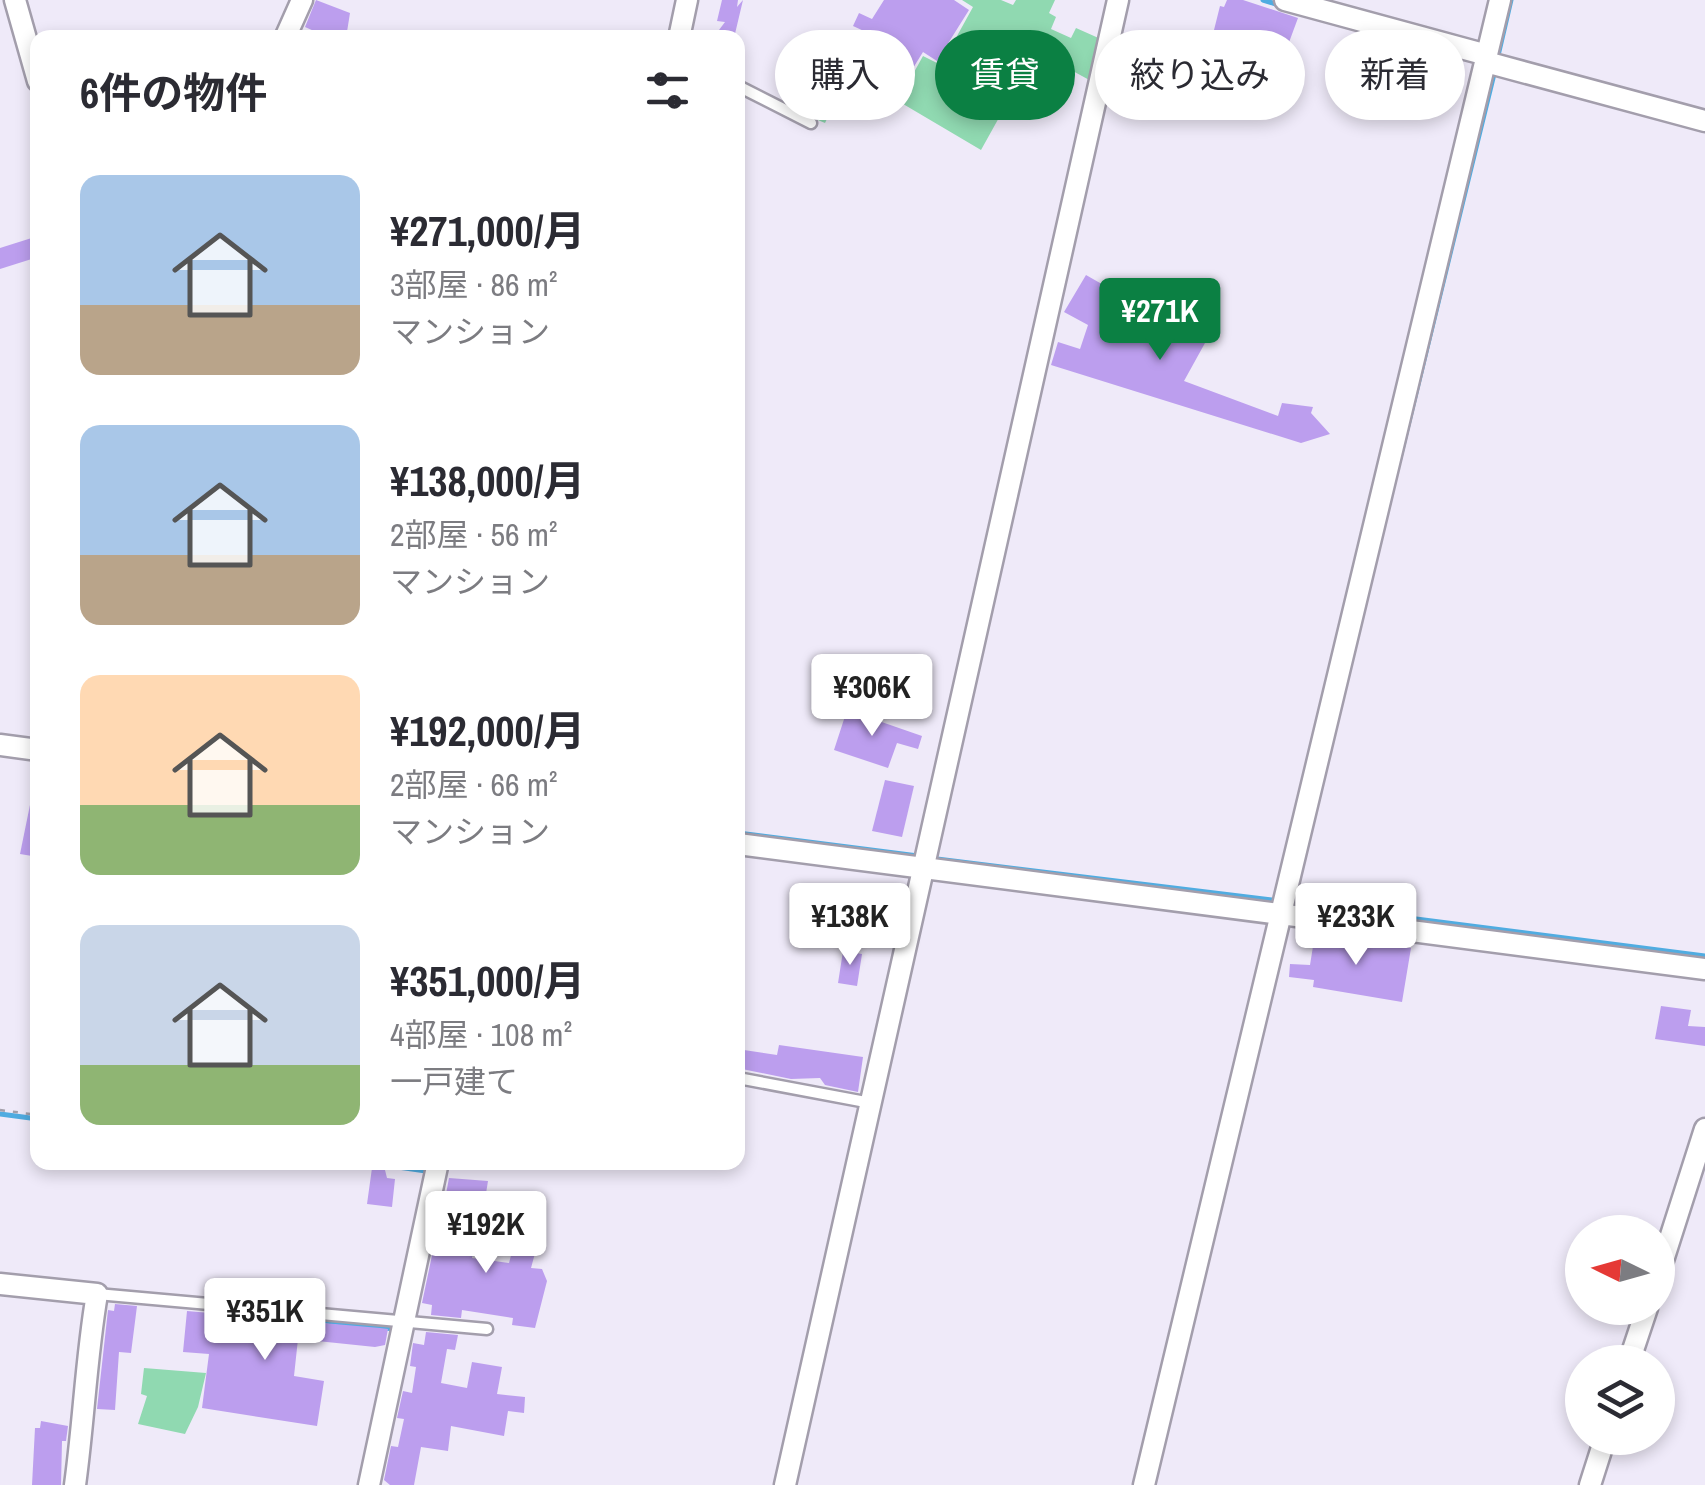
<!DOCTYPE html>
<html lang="ja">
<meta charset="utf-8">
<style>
:root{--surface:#fff;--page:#f7f7f7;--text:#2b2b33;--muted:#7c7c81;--accent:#0b8043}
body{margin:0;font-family:"Archivo Narrow","Noto Sans JP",sans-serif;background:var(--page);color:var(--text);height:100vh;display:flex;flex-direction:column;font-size:38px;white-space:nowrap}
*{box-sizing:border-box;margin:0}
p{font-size:32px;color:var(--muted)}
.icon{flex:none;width:55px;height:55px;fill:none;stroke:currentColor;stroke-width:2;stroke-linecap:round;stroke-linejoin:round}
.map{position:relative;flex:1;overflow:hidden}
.drawer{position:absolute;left:30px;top:30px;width:715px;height:1140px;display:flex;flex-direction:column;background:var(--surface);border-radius:20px;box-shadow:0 5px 15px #0003}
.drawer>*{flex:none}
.hud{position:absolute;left:775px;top:30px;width:780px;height:90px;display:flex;gap:20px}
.needle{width:65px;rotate:275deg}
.buttons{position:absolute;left:1565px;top:1215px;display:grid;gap:20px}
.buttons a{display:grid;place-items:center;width:110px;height:110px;border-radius:50%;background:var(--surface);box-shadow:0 5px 15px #0003;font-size:50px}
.price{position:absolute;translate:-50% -85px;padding:0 22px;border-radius:10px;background:#fff;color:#222;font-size:32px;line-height:65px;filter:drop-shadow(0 2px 5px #0008)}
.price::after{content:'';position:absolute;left:50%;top:60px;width:30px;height:22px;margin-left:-15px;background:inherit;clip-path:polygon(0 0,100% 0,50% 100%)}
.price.on{background:var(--accent);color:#fff}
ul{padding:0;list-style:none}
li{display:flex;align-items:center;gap:30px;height:250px;padding:0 50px}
li span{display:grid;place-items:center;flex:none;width:280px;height:200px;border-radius:20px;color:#555}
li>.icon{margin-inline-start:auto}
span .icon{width:120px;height:120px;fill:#fffc;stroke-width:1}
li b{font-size:42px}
h2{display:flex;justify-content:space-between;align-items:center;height:120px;padding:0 50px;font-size:42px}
.pill{padding:0 35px;border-radius:45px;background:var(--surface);box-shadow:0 5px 15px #0003;font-size:35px;line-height:90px}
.pill.on{background:var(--accent);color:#fff}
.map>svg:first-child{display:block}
.green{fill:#90d9b1}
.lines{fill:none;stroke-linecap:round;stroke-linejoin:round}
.stream{stroke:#50ace1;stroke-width:5}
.building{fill:#bc9eee}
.lane-casing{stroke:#a39eac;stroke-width:15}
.street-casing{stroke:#a39eac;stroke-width:25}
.path{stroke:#a4a0ab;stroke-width:2.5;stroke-dasharray:5 8;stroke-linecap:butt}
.lane{stroke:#fff;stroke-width:10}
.street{stroke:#fff;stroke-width:20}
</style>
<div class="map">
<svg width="1705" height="1485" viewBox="0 0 1705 1485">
<rect width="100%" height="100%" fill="#efeaf9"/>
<g class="green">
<polygon points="962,0 1001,0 1013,5 1016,0 1055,0 1049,13 1056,17 1051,29 1071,38 1076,28 1103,40 1093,82 1036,51 981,150 898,101 923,56 941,65 973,7"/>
<polygon points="809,78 839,94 825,123 794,110"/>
<polygon points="144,1368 206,1373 198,1407 185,1434 138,1424 147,1396 141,1394"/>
</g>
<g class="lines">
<g class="stream">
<polyline points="1263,0 1279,5"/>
<polyline points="1497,60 1511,0"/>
<polyline points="1399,462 1495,70"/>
<polyline points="738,833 918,856"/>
<polyline points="929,858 1280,901"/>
<polyline points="1291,903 1705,956"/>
<polyline points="0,1114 38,1119"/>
<polyline points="363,1162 426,1171"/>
<polyline points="1658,1297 1663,1280"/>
<polyline points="257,1313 394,1329"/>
</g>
</g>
<g class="building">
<polygon points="316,0 350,13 346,38 323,35 305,27"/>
<polygon points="722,0 738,0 737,7 743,0 734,38 713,38 725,22 717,21"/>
<polygon points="884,0 954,0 969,10 937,61 923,52 897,94 846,66 866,32 853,26 859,13 872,19"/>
<polygon points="1227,0 1243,0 1298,18 1288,45 1247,32 1241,52 1221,46 1225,32 1214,30 1220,6 1224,7"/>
<polygon points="38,236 38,257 0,269 0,248"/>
<polygon points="1086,275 1205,343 1184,381 1278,416 1282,403 1313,407 1311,413 1330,434 1301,443 1051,365 1058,342 1080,349 1088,325 1064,312"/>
<polygon points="847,710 922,736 918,749 897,743 888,768 834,750"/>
<polygon points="885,780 914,786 902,837 872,831"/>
<polygon points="31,800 38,800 38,857 20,854"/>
<polygon points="1315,934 1411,948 1402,1002 1313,987 1314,980 1289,977 1290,964 1310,965"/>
<polygon points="843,951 862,954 857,986 838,983"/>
<polygon points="1661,1006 1691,1010 1688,1026 1705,1027 1705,1046 1655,1039"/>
<polygon points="779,1045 863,1057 858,1092 825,1085 820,1078 791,1079 742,1069 744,1050 777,1055"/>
<polygon points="372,1168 385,1170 387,1178 395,1179 392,1207 367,1204"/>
<polygon points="449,1178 488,1181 483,1212 444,1205"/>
<polygon points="522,1214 544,1220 531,1268 542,1269 547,1281 535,1328 512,1325 513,1318 462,1310 461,1318 431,1315 432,1305 422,1303 439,1222 478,1228 472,1258 509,1263"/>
<polygon points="115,1304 137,1306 131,1353 119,1352 115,1410 97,1409 108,1310 114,1311"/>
<polygon points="187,1311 380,1328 388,1329 385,1345 375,1347 298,1339 294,1376 324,1381 317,1426 202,1408 209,1354 183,1352"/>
<polygon points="426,1332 458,1335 455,1350 447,1349 441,1383 467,1388 472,1362 502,1367 497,1394 525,1397 524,1413 508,1411 504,1436 451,1426 448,1451 421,1447 414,1485 390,1485 384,1480 391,1446 398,1447 404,1419 397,1418 403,1391 412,1393 416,1367 410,1366 413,1343 424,1345"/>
<polygon points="41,1421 68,1426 66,1441 62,1441 61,1485 32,1485 35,1428 40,1428"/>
</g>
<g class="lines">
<g class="lane-casing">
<g id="lane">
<polyline points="738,86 811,123"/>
<polyline points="738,1078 871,1103"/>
<polyline points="429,1212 507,1224"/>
<polyline points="97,1294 487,1329"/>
</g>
</g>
<g class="street-casing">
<g id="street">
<polyline points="15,0 38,81"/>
<polyline points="1285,0 1487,55"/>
<polyline points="285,38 302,0"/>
<polyline points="679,38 687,0"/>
<polyline points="1486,62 1705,121"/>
<polyline points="0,745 38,750"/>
<polyline points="738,844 1705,969"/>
<polyline points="1658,1276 1705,1129"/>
<path d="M0,1284L97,1294C86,1358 84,1420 75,1485"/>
<polyline points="1629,1362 1647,1308"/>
<polyline points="369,1485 438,1162"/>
<polyline points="785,1485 1118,0"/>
<polyline points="1144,1485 1500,0"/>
<polyline points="1590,1485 1605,1438"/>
</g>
</g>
<g class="path">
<polyline points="0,1110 38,1115"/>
<polyline points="398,1162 416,1165"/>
</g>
<use href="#lane" class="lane"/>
<use href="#street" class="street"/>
</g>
</svg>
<div class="buttons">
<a><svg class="needle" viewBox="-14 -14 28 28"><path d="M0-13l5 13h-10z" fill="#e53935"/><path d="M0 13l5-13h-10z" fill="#7c7c81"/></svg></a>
<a><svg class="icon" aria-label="layers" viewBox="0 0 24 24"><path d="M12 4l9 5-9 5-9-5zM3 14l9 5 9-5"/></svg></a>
</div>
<b class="price on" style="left:1160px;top:363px">¥271K</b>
<b class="price" style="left:872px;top:739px">¥306K</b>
<b class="price" style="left:850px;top:968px">¥138K</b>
<b class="price" style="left:1356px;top:968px">¥233K</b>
<b class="price" style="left:486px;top:1276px">¥192K</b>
<b class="price" style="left:265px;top:1363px">¥351K</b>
<div class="hud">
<a class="pill">購入</a>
<a class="pill on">賃貸</a>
<a class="pill">絞り込み</a>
<a class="pill">新着</a>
</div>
<section class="drawer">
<h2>6件の物件<svg class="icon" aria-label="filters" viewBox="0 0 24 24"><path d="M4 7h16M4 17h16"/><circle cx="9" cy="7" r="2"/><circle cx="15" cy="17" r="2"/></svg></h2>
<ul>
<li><span style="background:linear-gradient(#a9c7e8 65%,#b9a48a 0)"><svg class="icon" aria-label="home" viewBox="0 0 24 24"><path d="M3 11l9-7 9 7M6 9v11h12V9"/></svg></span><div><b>¥271,000/月</b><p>3部屋 · 86 m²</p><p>マンション</p></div></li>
<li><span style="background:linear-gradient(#a9c7e8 65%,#b9a48a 0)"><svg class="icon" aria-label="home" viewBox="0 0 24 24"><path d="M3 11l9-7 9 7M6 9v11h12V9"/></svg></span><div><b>¥138,000/月</b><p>2部屋 · 56 m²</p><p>マンション</p></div></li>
<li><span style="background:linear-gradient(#ffd9b3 65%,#8fb573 0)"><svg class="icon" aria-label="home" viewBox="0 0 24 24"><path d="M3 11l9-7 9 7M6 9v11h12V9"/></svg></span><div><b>¥192,000/月</b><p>2部屋 · 66 m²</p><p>マンション</p></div></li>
<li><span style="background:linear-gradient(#c9d6e8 70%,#8fb573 0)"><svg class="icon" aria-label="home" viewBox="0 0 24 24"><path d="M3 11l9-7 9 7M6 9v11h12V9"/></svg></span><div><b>¥351,000/月</b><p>4部屋 · 108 m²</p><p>一戸建て</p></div></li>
</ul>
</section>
</div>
